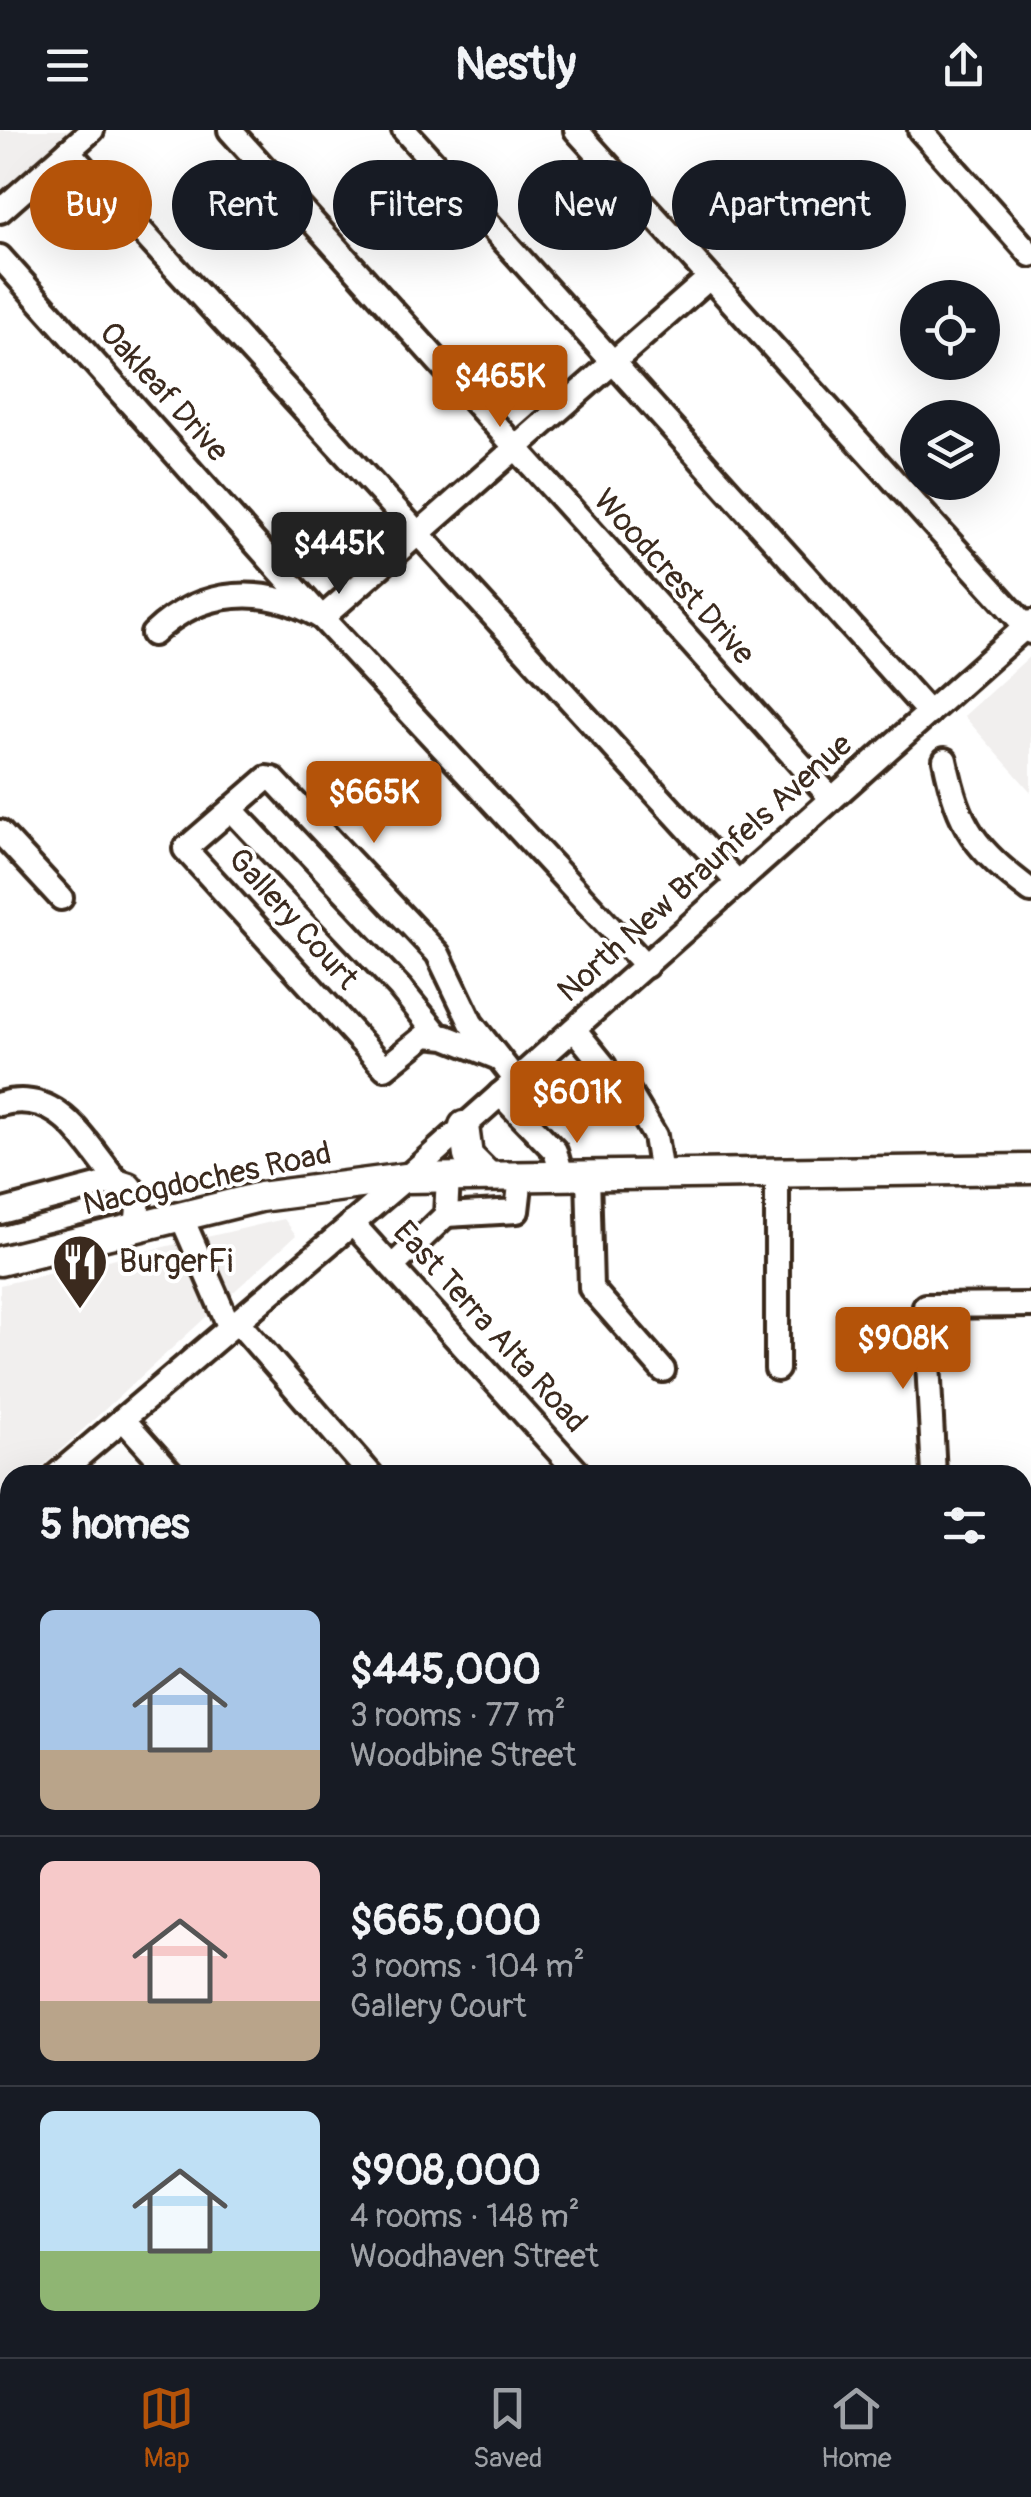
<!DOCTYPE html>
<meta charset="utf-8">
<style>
:root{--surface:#171b24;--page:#20242c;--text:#f1f3f6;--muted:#9ea1a6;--line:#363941;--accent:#b45309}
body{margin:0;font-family:Pangolin,sans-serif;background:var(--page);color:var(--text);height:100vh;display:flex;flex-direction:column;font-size:38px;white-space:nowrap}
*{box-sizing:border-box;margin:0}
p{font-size:32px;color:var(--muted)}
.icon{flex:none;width:55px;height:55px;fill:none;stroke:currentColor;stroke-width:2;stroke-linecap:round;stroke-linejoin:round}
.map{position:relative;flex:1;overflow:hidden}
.details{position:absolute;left:0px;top:1335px;width:1032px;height:892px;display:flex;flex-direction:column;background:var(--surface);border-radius:30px 30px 0 0;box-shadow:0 10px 40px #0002}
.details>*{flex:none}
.banner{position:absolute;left:30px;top:30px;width:972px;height:90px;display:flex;gap:20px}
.tools{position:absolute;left:900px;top:150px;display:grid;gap:20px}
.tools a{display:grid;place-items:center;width:100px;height:100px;border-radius:50%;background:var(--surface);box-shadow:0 10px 40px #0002;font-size:50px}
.price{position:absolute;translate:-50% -85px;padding:0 22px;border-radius:10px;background:var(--accent);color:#fff;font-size:32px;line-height:65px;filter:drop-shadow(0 2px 5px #0008)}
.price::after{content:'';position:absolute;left:50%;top:60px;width:30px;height:22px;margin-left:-15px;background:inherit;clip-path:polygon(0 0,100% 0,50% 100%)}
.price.current{background:#222;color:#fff}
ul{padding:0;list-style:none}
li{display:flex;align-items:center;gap:30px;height:250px;padding:0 40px}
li+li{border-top:2px solid var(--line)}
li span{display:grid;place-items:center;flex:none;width:280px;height:200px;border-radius:15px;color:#555}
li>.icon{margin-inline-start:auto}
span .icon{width:120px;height:120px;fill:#fffc;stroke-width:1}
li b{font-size:42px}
h2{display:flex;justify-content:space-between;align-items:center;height:120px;padding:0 40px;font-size:42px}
.tag{padding:0 35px;border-radius:45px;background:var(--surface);box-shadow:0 10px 40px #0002;font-size:35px;line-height:90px}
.tag.current{background:var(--accent);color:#fff}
header{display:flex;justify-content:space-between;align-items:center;height:130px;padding:0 40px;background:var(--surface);font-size:45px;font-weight:700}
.dock{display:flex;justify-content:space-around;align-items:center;height:140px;border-top:2px solid var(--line);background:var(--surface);font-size:28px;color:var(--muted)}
.dock a{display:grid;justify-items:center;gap:5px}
.dock .current{color:var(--accent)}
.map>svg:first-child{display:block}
.built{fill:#f1efee}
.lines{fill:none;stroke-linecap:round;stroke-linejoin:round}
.minor-casing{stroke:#3b2a1e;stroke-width:30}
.major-casing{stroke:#3b2a1e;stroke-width:35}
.minor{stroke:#fff;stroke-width:22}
.major{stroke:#fff;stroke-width:28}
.labels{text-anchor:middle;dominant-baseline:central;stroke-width:8;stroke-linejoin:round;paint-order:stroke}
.street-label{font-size:32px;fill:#3b2a1e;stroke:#fff}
.poi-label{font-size:32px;fill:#3b2a1e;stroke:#fff;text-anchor:start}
</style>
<header><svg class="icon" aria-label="menu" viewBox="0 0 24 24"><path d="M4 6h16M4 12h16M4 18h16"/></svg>Nestly<svg class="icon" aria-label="share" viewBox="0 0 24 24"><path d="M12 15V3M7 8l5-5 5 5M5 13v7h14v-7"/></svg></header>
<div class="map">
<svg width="1031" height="2227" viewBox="0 0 1031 2227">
<rect width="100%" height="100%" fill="#fff"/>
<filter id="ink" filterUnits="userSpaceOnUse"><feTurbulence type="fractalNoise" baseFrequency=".01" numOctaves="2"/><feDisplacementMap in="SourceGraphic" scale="20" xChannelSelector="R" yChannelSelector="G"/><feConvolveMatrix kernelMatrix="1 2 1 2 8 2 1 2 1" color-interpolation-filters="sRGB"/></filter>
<g filter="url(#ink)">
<g class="built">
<polygon points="0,0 73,0 0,66"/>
<polygon points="1031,525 1031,662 964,586"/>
<polygon points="284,1089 296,1105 33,1345 10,1345 10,1366 0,1375 0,1155"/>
</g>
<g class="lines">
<g class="minor-casing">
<g id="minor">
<polyline points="230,0 832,669"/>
<polyline points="404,0 929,583"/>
<polyline points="576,0 1031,502"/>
<polyline points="920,0 1031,125"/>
<polyline points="68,21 738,753"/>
<polyline points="0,81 92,0"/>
<polyline points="0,127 322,488 646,836"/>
<path d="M153,504C201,458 266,454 322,488L709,148"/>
<path d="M945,630C959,698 975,719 1031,761"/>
<polyline points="231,679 400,858 439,906"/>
<polyline points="0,702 61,768"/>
<polyline points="574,899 604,936"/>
<polyline points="496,927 446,907 426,905 385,938 185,719 267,648 273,649 438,824 471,893 516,950"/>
<polyline points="624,954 655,1006 661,1044"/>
<polyline points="500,964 555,1021 562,1045"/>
<path d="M0,974C59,958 83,1010 117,1051L129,1055L139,1068L136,1098"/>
<polyline points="588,1045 591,1158 663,1240"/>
<polyline points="0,1082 117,1051"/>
<polyline points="446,1085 517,1081 521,1046"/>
<polyline points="181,1086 230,1198"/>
<polyline points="352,1093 580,1345"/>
<polyline points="392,1137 446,1085 448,1047"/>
<polyline points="237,1191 371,1345"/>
<polyline points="777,1239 777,1042"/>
<polyline points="123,1289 173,1345"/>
<polyline points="57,1345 406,1048 1031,492"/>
<polyline points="934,1345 925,1176 1031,1175"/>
<polyline points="0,1394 10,1385"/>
<polyline points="0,1443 10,1454"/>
<polyline points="0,1573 10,1584"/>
<polyline points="1022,1668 1031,1660"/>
<polyline points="1,1797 10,1790"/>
<polyline points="1022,1834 1031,1844"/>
<polyline points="0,2051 10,2062"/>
<polyline points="1022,2089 1031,2081"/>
<polyline points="0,2190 10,2182"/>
<polyline points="693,2218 701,2227"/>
<polyline points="123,2227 134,2218"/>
</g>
</g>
<g class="major-casing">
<g id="major">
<polyline points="464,996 468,1026 488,1046"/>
<polyline points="0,1131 260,1067 406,1048 1031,1039"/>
</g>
</g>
<use href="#minor" class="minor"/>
<use href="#major" class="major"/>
</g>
</g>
<defs>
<g id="restaurant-pin" transform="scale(2.875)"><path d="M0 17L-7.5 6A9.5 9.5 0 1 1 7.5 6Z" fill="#3b2a1e" stroke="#fff"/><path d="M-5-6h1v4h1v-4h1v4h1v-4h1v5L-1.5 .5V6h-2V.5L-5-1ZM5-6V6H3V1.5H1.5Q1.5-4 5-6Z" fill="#fff"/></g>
</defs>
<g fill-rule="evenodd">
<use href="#restaurant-pin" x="80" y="1132"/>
</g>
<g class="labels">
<g class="street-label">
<text transform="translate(164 262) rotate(48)">Oakleaf Drive</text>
<text transform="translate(674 447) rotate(48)">Woodcrest Drive</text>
<text transform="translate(705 738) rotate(-42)">North New Braunfels Avenue</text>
<text transform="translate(293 789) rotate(48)">Gallery Court</text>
<text transform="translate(207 1049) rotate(-12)">Nacogdoches Road</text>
<text transform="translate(490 1197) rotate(48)">East Terra Alta Road</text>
</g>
<g class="poi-label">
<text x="119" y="1132">BurgerFi</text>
</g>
</g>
</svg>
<div class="tools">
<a><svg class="icon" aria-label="locate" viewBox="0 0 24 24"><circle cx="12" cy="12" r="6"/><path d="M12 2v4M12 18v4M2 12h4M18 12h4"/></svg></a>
<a><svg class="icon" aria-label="layers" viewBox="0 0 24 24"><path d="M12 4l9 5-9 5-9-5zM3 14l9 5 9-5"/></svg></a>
</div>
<b class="price" style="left:500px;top:300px">$465K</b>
<b class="price current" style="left:339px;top:467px">$445K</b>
<b class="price" style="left:374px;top:716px">$665K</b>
<b class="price" style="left:577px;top:1016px">$601K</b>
<b class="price" style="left:903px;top:1262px">$908K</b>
<div class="banner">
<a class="tag current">Buy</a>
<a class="tag">Rent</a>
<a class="tag">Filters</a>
<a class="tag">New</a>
<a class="tag">Apartment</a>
</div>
<section class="details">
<h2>5 homes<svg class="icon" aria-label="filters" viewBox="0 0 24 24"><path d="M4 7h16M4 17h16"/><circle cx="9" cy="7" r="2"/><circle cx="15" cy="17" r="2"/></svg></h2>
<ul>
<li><span style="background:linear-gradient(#a9c7e8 70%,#b9a48a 0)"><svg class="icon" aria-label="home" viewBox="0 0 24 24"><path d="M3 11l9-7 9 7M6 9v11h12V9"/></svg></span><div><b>$445,000</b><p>3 rooms · 77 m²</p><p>Woodbine Street</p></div></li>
<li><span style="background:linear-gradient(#f6c9c9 70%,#b9a48a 0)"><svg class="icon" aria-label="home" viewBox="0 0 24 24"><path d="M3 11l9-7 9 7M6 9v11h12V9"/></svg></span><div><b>$665,000</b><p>3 rooms · 104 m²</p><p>Gallery Court</p></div></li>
<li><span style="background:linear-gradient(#bfe0f5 70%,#8fb573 0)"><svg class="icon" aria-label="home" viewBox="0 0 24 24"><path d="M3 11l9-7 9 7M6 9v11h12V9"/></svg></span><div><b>$908,000</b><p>4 rooms · 148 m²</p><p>Woodhaven Street</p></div></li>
</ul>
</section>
</div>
<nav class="dock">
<a class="current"><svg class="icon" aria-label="map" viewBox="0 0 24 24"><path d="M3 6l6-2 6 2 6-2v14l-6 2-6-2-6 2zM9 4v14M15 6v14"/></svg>Map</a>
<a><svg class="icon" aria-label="saved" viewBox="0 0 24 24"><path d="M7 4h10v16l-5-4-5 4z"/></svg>Saved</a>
<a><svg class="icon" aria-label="home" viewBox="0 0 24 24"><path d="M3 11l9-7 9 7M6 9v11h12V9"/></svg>Home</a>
</nav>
